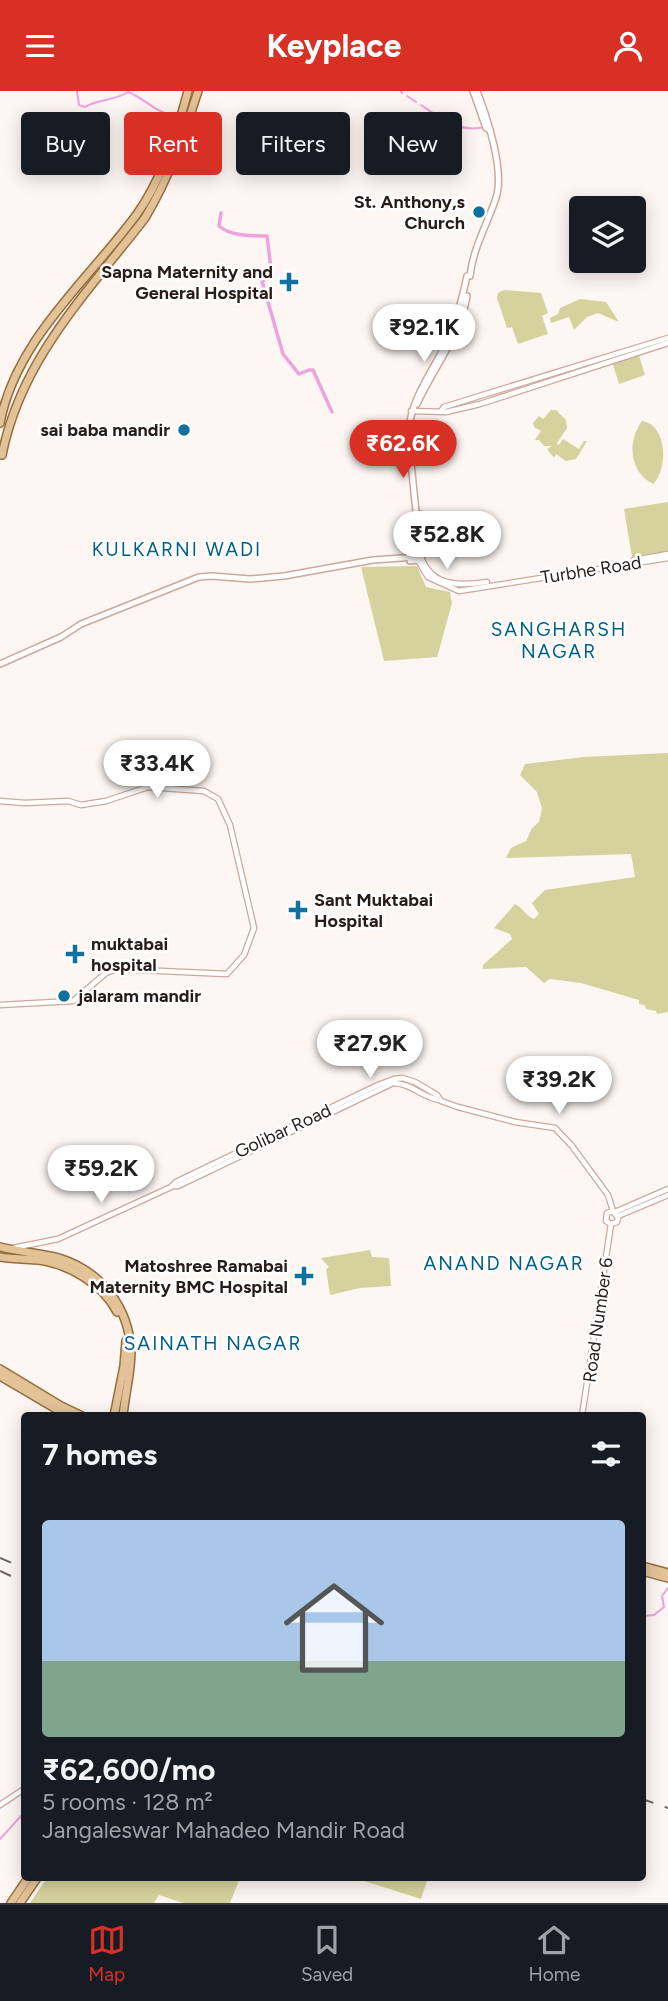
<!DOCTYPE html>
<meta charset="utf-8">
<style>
:root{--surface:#171b24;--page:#242831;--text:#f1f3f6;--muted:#9ea1a6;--line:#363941;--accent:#d93025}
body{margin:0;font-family:Figtree,sans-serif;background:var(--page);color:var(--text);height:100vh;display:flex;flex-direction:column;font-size:26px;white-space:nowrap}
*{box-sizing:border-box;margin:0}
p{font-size:23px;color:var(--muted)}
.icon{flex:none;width:38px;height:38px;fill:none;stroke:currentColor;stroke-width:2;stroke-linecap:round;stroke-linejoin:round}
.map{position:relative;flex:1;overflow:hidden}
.details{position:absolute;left:21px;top:1321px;width:625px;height:469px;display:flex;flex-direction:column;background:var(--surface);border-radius:7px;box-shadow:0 4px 18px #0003}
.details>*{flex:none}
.hud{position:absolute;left:21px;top:21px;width:626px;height:63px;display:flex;gap:14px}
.buttons{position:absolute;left:569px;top:105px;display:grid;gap:14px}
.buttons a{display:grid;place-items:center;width:77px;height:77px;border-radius:7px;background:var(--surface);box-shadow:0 4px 18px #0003;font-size:35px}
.price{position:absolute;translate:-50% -60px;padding:0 16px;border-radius:24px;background:#fff;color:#222;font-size:23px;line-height:46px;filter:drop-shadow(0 2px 4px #0008)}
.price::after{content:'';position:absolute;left:50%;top:42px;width:21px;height:16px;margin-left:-10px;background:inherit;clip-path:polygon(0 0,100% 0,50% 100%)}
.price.active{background:var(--accent);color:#fff}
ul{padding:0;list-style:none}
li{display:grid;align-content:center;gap:14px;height:371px;padding:0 21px}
li span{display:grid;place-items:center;height:217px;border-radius:7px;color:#555}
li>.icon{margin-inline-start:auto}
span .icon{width:126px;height:126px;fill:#fffc;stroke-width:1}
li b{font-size:30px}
h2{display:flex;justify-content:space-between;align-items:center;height:84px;padding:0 21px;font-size:30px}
.chip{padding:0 24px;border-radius:7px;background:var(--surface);box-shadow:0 4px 18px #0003;font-size:24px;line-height:63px}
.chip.active{background:var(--accent);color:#fff}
header{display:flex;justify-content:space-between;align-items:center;height:91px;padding:0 21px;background:var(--accent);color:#fff;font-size:32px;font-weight:700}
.tab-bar{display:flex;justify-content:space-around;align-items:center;height:98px;border-top:2px solid var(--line);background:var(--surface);font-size:19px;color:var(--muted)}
.tab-bar a{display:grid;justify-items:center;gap:4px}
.tab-bar .active{color:var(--accent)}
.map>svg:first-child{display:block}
.green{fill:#d5d29d}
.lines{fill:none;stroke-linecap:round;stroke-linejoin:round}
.stream{stroke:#eea3de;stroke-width:2}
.canal{stroke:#eea3de;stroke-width:3.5}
.tertiary-casing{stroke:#cca89b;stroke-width:7}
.secondary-casing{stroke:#cca89b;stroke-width:8}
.primary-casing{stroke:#966e3d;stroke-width:10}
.tertiary{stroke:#fff;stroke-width:4.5}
.secondary{stroke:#fff;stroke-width:5}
.primary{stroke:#e3c297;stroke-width:7}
.rail{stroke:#6f6360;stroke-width:2;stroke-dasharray:12 12;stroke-linecap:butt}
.poi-dot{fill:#10719f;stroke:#fff;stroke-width:2.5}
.labels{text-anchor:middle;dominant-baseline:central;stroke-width:5;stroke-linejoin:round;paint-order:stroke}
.poi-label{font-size:18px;font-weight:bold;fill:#291b17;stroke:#fff;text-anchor:end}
.street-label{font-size:18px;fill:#291b17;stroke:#fff}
.neighbourhood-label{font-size:19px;letter-spacing:2px;fill:#005f88;stroke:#fff}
</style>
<header><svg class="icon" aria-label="menu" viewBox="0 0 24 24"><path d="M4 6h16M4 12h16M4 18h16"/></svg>Keyplace<svg class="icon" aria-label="person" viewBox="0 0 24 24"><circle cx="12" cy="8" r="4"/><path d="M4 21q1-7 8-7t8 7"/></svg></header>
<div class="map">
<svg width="668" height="1812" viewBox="0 0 668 1812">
<rect width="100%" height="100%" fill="#fef6f3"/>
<g class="green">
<polygon points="504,199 541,202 548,222 542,225 548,243 518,253 512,236 507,237 497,207 498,202"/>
<polygon points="580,208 606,211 619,231 598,222 587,226 574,239 569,226 551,232 550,227 558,223 560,217"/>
<polygon points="638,261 645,284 619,293 612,270"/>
<polygon points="551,319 556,319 566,329 567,337 557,352 559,354 563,348 579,358 584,350 587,350 576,368 566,370 556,363 554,367 547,358 552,355 544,355 539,349 535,349 541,340 534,336 533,332 539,325 543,328"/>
<path d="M642,330C668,334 668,379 653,393C629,381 627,350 642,330Z"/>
<polygon points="668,411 668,460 632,466 624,418"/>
<polygon points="417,475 426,496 450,501 452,512 438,563 437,566 384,570 361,476"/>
<path d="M668,662V921L657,923L656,920L646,918L645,914L639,913V909L581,892L550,888L544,892L526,876L483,878V874L512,848L510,843L494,837L515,813C523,817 526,825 534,828L539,823L532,812L545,799L635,786L631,763L506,767L511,757L526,750L532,737L539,731L542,717L537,701L520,684L525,673L584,666Z"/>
<polygon points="370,1159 372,1166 389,1167 391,1195 360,1197 330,1204 326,1178 329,1176 321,1167"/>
<polygon points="47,1787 240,1787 230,1812 183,1812 159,1804 154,1812 30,1812"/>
<polygon points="361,1787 428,1787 421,1808 361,1789"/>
</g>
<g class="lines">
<g class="stream">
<path d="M77,0L79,14L85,16C101,7 112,11 128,1C146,8 153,20 173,25"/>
<polyline points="401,0 402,2"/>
<polyline points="407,5 416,11"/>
<path d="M421,14C443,29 458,42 485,36"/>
<polyline points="642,1525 654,1524 664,1516 662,1505 668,1497"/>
<polyline points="0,1748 21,1725 24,1725"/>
</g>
<path class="canal" d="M221,122L219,135C230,145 252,145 267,145L272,186L262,190L283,263L299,283L309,279H313L332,321"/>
<g class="tertiary-casing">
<g id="tertiary">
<polyline points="411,320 446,321 480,313 668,252"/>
<polyline points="441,320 444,316 668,247"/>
<polyline points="416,466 428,486 459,500 668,467"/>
<path d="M421,466C432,496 459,495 487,491"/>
<polyline points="634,469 668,463"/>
<polyline points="0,710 25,712 68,710 81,714 106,710 148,696 204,700 218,708 230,734 254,837 244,864 227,883 117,878 106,882 73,910 0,914"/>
<path d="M172,1095H178L393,992C411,992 423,1007 440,1009"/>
<polyline points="615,1121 668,1098"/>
<polyline points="618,1125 668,1104"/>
<polyline points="611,1133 606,1130 607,1122 613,1120"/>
<polyline points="13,1157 58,1148 171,1096 176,1091 378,994 394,988 402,987 415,991 437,1004 441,1010 458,1016 515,1031 555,1037 572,1055 608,1104 613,1120 618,1127 617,1131 611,1133"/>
<polyline points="582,1325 611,1133"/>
<polyline points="0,1714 24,1698"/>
</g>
</g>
<g class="secondary-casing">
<g id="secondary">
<polyline points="473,0 486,37 490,39"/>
<path d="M470,185C473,157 487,134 496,107C505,80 487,26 477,0"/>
<path d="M417,313C433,277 460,246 467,205"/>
<polyline points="410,470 418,469 423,464 420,423"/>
<path d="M0,573L61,546L81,533L199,486L212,485L250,488L284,485L373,469L416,466L420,459L408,343C411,308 430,284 446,253C456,231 462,209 467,185L469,184"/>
</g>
</g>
<g class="primary-casing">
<g id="primary">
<path d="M0,332C16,248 88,190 137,123C162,88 177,42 188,0"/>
<path d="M2,364C21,268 87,202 145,127C169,87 184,44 198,0"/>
<path d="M0,1156C20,1161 40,1162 59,1167C101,1180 129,1216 131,1260C131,1282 125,1303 123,1325"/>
<path d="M0,1166C13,1168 25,1168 38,1169C69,1173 103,1193 117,1221"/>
<polyline points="0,1278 61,1315 82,1325"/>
<polyline points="0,1285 68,1325"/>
<polyline points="114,1325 124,1275 126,1250"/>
<polyline points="642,1475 668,1482"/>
<polyline points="642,1480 668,1487"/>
<polyline points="11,1812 28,1787"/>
<polyline points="20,1812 37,1787"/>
</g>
</g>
<use href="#tertiary" class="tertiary"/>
<use href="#secondary" class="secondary"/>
<use href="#primary" class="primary"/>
<g class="rail">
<polyline points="0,1467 24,1477"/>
<polyline points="0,1480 24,1491"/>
<polyline points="642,1708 668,1717"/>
</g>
</g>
<g class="poi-dot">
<circle cx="479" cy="121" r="7"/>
<path d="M285.5 180.5h7v7h7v7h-7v7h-7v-7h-7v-7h7z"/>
<circle cx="184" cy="339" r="7"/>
<path d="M294.5 808.5h7v7h7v7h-7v7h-7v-7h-7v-7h7z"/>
<path d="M71.5 852.5h7v7h7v7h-7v7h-7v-7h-7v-7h7z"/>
<circle cx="64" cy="905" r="7"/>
<path d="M300.5 1174.5h7v7h7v7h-7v7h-7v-7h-7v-7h7z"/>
</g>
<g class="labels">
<g class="poi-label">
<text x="465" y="111">St. Anthony,s<tspan x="465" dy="21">Church</tspan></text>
<text x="273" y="181">Sapna Maternity and<tspan x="273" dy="21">General Hospital</tspan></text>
<text x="170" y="339">sai baba mandir</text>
<text x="314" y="809" text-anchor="start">Sant Muktabai<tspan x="314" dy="21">Hospital</tspan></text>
<text x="91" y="853" text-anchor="start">muktabai<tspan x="91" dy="21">hospital</tspan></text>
<text x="78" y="905" text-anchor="start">jalaram mandir</text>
<text x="288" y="1175">Matoshree Ramabai<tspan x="288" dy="21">Maternity BMC Hospital</tspan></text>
</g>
<g class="street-label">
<text transform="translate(591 479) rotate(-9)">Turbhe Road</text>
<text transform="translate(283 1040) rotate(-25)">Golibar Road</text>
<text transform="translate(598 1229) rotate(-82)">Road Number 6</text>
</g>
<g class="neighbourhood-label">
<text x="177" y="458">KULKARNI WADI</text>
<text x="559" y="538">SANGHARSH<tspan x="559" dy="22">NAGAR</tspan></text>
<text x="504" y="1172">ANAND NAGAR</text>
<text x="213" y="1252">SAINATH NAGAR</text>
</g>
</g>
</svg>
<div class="buttons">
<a><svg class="icon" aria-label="layers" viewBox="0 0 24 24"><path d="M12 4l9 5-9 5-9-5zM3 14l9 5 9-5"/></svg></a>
</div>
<b class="price" style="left:424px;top:273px">₹92.1K</b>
<b class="price active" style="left:403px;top:389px">₹62.6K</b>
<b class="price" style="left:447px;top:480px">₹52.8K</b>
<b class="price" style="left:157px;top:709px">₹33.4K</b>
<b class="price" style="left:370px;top:989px">₹27.9K</b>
<b class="price" style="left:559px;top:1025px">₹39.2K</b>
<b class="price" style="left:101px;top:1114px">₹59.2K</b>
<div class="hud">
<a class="chip">Buy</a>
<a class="chip active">Rent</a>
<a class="chip">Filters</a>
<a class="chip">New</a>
</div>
<section class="details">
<h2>7 homes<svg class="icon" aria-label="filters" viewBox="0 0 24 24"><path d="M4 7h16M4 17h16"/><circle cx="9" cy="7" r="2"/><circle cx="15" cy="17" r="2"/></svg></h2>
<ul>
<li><span style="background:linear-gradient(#a9c7e8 65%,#7fa58c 0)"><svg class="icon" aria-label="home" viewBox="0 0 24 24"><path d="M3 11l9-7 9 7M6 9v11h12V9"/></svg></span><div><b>₹62,600/mo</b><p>5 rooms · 128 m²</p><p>Jangaleswar Mahadeo Mandir Road</p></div></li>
</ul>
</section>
</div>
<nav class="tab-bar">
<a class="active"><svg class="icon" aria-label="map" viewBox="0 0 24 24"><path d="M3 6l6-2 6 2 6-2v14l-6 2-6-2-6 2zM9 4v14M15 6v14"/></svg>Map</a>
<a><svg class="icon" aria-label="saved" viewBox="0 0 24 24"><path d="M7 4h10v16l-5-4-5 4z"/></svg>Saved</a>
<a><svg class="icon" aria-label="home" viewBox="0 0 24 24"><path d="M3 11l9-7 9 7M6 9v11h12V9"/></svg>Home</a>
</nav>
